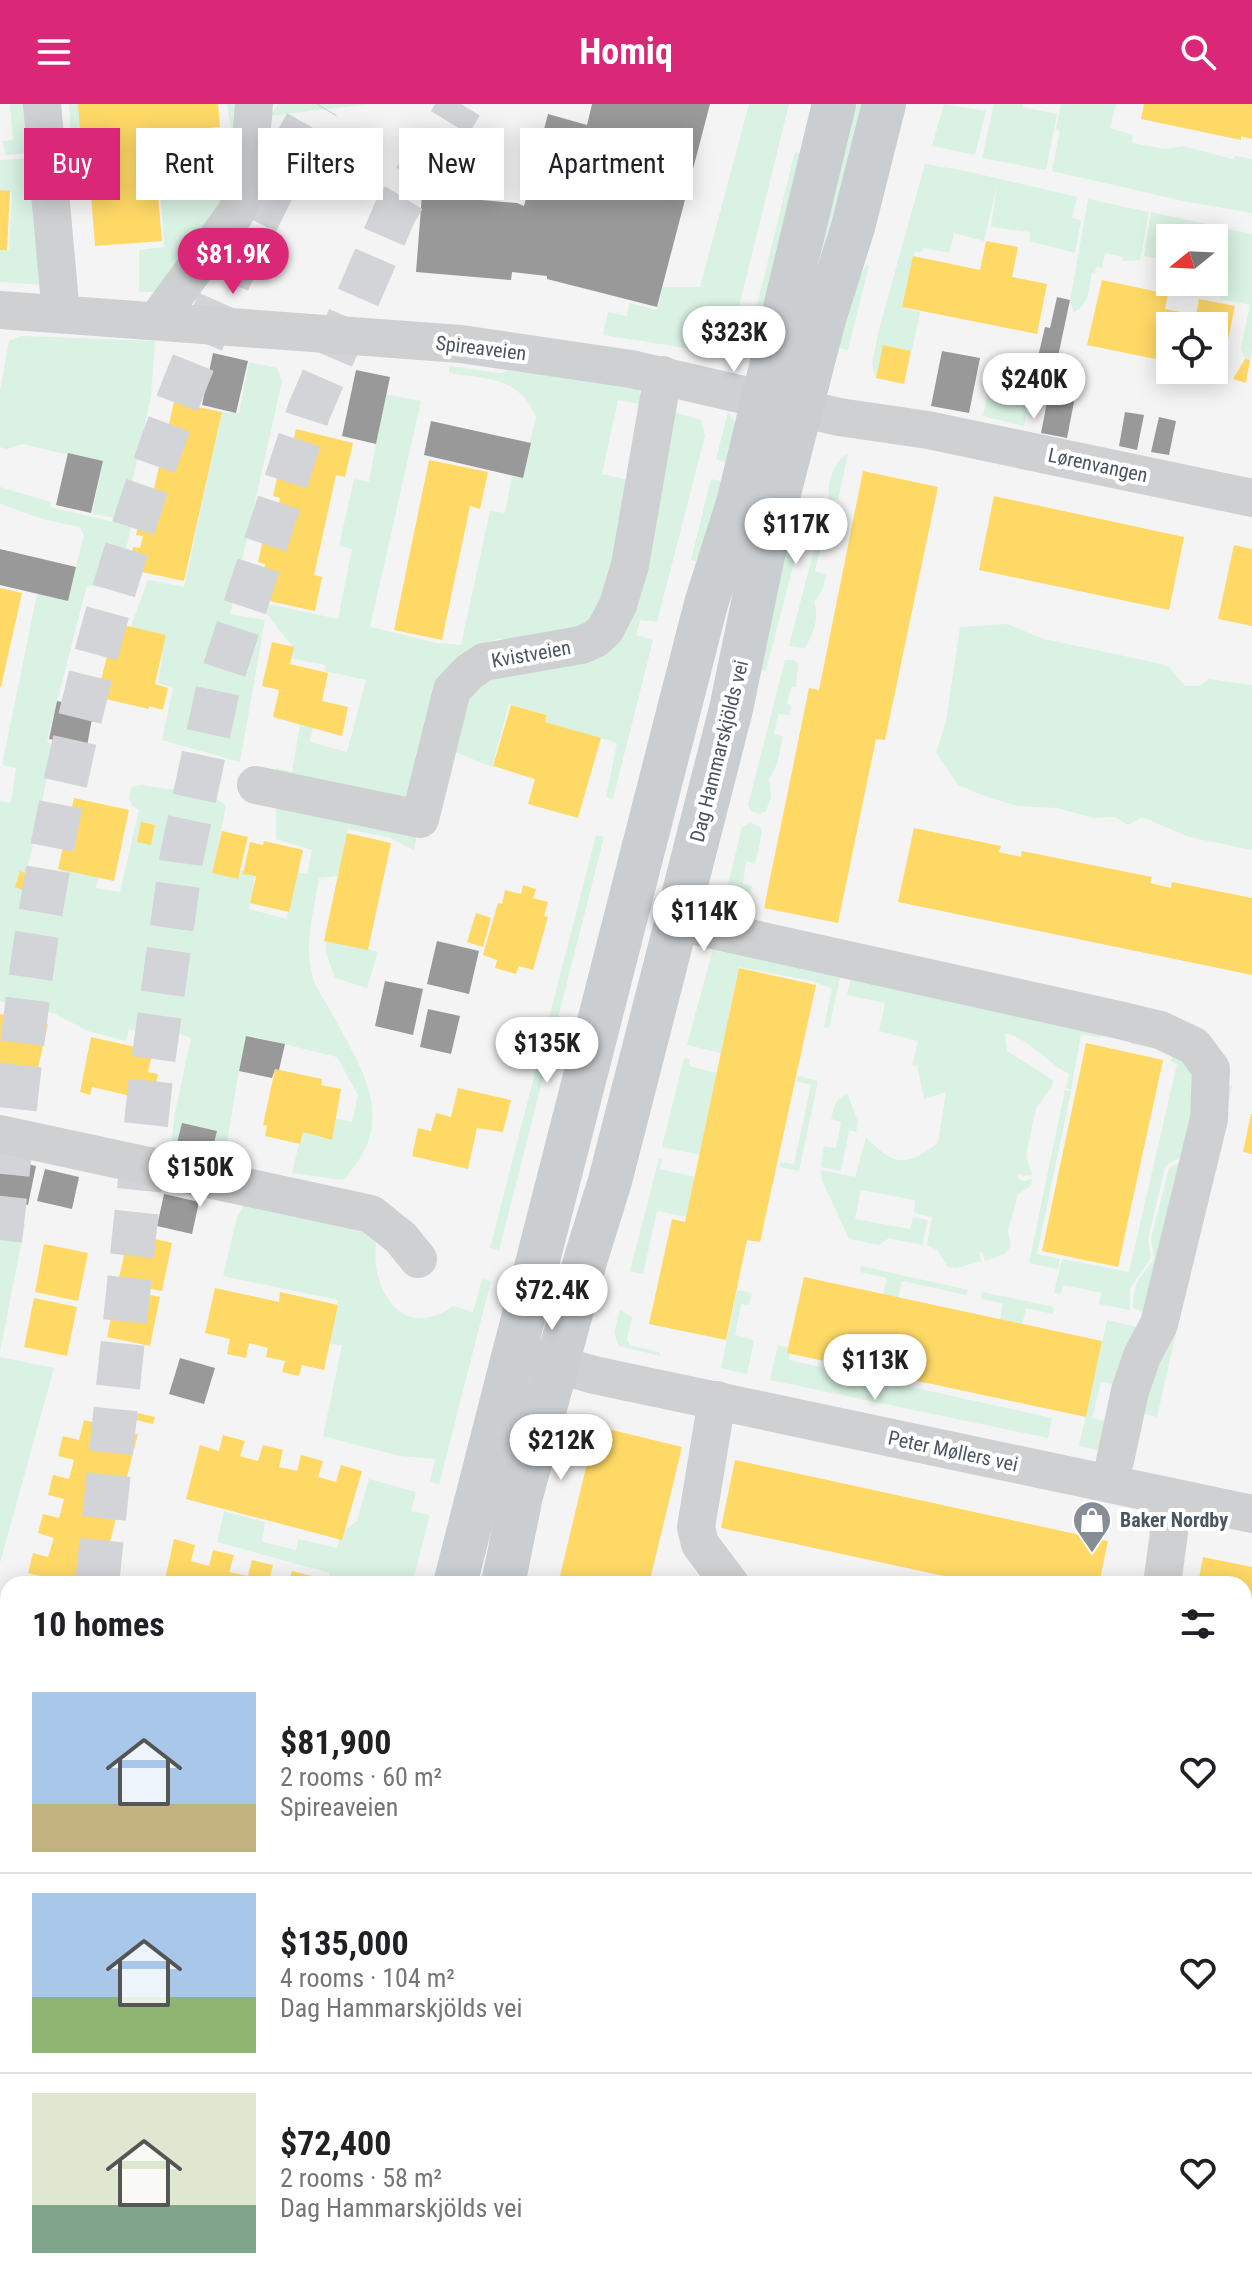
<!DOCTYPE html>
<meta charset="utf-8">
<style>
:root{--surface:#fff;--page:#f6f6f6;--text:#202124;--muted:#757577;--line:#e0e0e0;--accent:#db2777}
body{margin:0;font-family:"Roboto Condensed",sans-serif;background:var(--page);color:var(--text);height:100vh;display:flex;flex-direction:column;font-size:30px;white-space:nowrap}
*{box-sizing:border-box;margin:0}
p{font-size:26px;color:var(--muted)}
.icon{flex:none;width:44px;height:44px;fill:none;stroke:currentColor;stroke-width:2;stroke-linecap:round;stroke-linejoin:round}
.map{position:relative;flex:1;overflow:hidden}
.drawer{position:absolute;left:0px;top:1472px;width:1252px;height:714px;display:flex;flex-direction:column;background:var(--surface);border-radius:24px 24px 0 0;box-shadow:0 4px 20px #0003}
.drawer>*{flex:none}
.top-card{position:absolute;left:24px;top:24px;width:800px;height:72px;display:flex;gap:16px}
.needle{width:52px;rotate:252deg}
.buttons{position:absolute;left:1156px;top:120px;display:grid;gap:16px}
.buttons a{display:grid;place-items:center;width:72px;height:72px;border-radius:0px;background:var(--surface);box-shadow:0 4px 20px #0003;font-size:40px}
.price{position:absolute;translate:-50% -68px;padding:0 18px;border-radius:28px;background:#fff;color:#222;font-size:26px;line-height:52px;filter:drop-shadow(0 2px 4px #0008)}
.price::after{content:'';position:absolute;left:50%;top:48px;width:24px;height:18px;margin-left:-12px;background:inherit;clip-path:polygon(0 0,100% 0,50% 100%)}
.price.active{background:var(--accent);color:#fff}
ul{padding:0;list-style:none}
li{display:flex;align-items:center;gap:24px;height:200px;padding:0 32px}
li+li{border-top:2px solid var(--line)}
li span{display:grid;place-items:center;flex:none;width:224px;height:160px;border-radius:0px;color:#555}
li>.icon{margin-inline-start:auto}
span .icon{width:96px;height:96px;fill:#fffc;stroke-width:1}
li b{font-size:34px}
h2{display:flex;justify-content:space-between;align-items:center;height:96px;padding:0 32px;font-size:34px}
.chip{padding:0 28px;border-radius:0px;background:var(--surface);box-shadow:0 4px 20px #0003;font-size:28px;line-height:72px}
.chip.active{background:var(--accent);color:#fff}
header{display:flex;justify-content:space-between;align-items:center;height:104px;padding:0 32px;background:var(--accent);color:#fff;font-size:36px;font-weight:700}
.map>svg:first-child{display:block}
.green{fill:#d9f2e3}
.homes{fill:#ffd966}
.industry{fill:#999}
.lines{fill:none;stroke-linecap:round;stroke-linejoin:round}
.highway-tunnel{stroke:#d2d4d7;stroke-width:44;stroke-dasharray:44 22;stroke-linecap:butt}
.minor{stroke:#ced0d2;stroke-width:38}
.major{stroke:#caced1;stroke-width:44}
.labels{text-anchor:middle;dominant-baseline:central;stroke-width:8;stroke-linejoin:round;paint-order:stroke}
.street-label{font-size:20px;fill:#4a5661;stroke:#fff}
.poi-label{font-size:20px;font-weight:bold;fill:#4a5661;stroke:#fff;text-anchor:start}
</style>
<header><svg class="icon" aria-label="menu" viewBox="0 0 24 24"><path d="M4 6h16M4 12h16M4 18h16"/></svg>Homiq<svg class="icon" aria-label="search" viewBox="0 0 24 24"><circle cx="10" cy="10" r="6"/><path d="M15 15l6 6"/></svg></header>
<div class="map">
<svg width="1252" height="2185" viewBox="0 0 1252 2185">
<rect width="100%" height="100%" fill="#f4f4f4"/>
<g class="green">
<polygon points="10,0 31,0 35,49 5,51 3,37 13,36"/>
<polygon points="69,0 86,0 90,47 72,47"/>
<polygon points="227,0 238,0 240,53 222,102 154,188 139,188 139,146 164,143 158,54 220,49 218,29 231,24"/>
<polygon points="278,0 370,0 270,12"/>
<polygon points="749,0 789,0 735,219 727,238 705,247 603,231 608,208 627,212 629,199 657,206 663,183 700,183"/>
<polygon points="853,0 867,0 806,235 792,232"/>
<polygon points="944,0 986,7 975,51 932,42"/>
<polygon points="994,0 1023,0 1023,3 1057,10 1046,66 982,54"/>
<polygon points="1061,0 1116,0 1110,24 1133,31 1132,39 1165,45 1182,42 1233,55 1235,52 1252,55 1252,109 1188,98 1052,67 1060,27 1056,25"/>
<polygon points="795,48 800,49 782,164 767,225 752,221"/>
<polygon points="36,54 46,181 0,178 0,146 9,146 12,88 0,86 0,56"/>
<polygon points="925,60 966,67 1077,93 1072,114 1081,116 1075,149 1030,137 1030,128 991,123 997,82 984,137 954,129 949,149 924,144 922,148 915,148 904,204 920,208 912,247 883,242 876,275 872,259 879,225"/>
<path d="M1088,95L1149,108L1140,156L1122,157L1123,153L1105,149L1102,164L1096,163L1095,169H1092C1089,183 1089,202 1074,208L1070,198Z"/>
<polygon points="1151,108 1252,130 1252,246 1250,256 1245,255 1241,244 1250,201 1220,195 1221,186 1205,183 1206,178 1214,178 1214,134 1170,134 1170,162 1165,161 1165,156 1144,152"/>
<polygon points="866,161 869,162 848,246 831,243 844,204"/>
<polygon points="21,232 155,237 151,292 124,415 92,410 103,359 22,340 6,345 0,343 0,287 9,237"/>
<polygon points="249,258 277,264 282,277 230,510 265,516 240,658 162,636 173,584 158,579 165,533 130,525 148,476 184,483 222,308 239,309"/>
<polygon points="994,260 1027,267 1034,277 1024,322 983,312"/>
<path d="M449,262L499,269L516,264L637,282L644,301L618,296L602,370L628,376L625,433L591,523L529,535H497L471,544L413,686L401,696L275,673L276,664L292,668L300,620L313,622L310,638L347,648L366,576L325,567L326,561L288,554L291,541L258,498L338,515L352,445L339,442L354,375L369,378L385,290L421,297L370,523L437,539L461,541L490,407L505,409L512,372L521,373L536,313C519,272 486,275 449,269Z"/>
<polygon points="670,307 701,316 705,332 657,518 640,516 636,531 653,536 613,695 606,693 617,639 545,618 546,610 509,600 492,663 450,646 462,584 594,546"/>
<polygon points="728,308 737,321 733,361 716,355"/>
<path d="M848,350L838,396L832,395L830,404C826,387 830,358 848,350Z"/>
<polygon points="711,375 728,379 720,405 696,457 691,456"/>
<path d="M0,383L51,398L50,403L131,422L117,487L87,481L47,637L54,642L23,786L53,796L62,760L100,768L96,784L120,788L139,706L132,702L129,694L131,683L141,681L211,691L226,702L213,768L240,766L255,770L249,805L287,815L295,768L307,770L312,746L276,735V697L418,723L414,746L390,734L348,725L338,772L319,774C314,806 304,839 312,871C315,883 323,894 329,904C361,965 401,1015 343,1076L292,1069L302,1027L327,1035L333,1014L352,1018L358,991L337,953L247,931L239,965L224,1058L171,1043L175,1009L191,934L151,920L149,930L129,925L126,937L88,927L55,910L0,897V697L11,699L16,664L2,661L37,490L67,496L84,432L80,423L46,416L0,400Z"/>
<polygon points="792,397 809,400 766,567 761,566"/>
<path d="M826,412L832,413L829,428L832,442L830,446H820L815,467L826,471L823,484L814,498C820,515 813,529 805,544L789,542L822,415Z"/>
<polygon points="1007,520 1044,535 1157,559 1169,563 1185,582 1199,582 1209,575 1252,581 1252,746 1189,733 1142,713 1128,721 1115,713 1093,714 1057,704 1018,702 987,693 958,681 936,649 946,617 960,523"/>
<polygon points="785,556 794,556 798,560 796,583 791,583 787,599 791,602 789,611 778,610 774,630 783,633 777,660 769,675 771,692 766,707 760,710 751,707 748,701"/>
<polygon points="750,719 760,723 762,728 755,760 746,757 743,780 752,782 744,814 719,818 742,723"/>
<polygon points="596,731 604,733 499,1147 490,1144"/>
<polygon points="325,832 378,848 367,884 335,874 326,849"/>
<polygon points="715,837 842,865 829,924 824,923 832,884 808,876 739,863 721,949 687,941"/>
<path d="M852,867L1102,923L1100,934L1081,930L1071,986L1066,984L1069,970C1046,958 1030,935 1005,929L1007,947L1053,976L1052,982L1036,1004L1026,1052L1032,1071L1024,1072L1018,1070V1074L1023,1077L1032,1075L1031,1082L1018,1090L1008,1127L1011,1142L1005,1150L985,1157L982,1148L979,1149L982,1157L956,1164L948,1163L937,1146L927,1141L932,1113L914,1109L915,1096L861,1086L855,1115L910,1125L913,1113L928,1116L922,1141L889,1134L879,1141L851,1135L848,1133L822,1076L821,1066L855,1073L866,1033C894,1062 905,1064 938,1039L946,988L924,995L917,961L912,962L918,937L879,927L885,899L847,891Z"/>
<polygon points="1133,929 1162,938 1199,972 1191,1049 1169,1059 1165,1064 1148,1135 1151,1154 1130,1184 1130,1206 1099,1200 1101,1189 1063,1181 1061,1190 1054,1189 1062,1155 1129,1168 1177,960 1171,957 1173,948 1131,940"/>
<polygon points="684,954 690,955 689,962 717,969 700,1051 662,1043"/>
<polygon points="798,972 818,977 799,1067 779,1063 781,1058 794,1060 811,981 797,977"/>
<polygon points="1232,982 1157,1313 1133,1307 1226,983"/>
<polygon points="1065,986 1071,987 1037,1150 1060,1155 1058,1165 1029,1159"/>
<polygon points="847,989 858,1018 856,1028 849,1026 841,1067 821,1063 824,1042 836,1044 841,1018 831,1015 836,998"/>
<path d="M1191,1052L1154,1212L1133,1204C1134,1173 1139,1178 1154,1154L1151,1135L1169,1064Z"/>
<polygon points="659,1054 662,1055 660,1065 696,1073 687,1113 657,1107 643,1170 630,1167"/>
<path d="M247,1096L372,1125C379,1138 374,1147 376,1161C379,1189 398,1221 431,1213C439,1211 447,1206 454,1202L473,1208L482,1175L491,1177L439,1381L430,1377L435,1355L400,1352L323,1332L342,1241L329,1240L338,1196L223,1172L237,1113Z"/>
<polygon points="0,1114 25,1120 0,1248"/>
<polygon points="861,1162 968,1186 966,1191 902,1177 898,1195 883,1192 887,1174 860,1168"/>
<polygon points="737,1186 752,1189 749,1201 741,1200 735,1231 754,1236 747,1270 721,1264"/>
<polygon points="982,1188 1054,1203 1053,1210 1026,1204 1022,1221 1000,1216 1003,1199 981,1195"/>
<polygon points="620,1206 632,1213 627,1235 630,1241 659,1248 661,1252 619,1242 614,1229"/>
<polygon points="1107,1216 1146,1225 1121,1281 1101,1278 1092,1314 1111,1318 1105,1348 1079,1342"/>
<polygon points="778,1241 791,1244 789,1256 1052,1314 1048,1334 770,1276"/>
<polygon points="0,1253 54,1264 0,1459"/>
<polygon points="369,1375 416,1388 411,1407 430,1411 412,1480 327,1480 330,1469 217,1438 224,1407 265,1418 262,1438 296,1446 298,1435 337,1444 341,1429 357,1417"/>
<polygon points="16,2178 229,2178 227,2185 13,2185"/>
<polygon points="734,2178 1001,2178 1000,2185 733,2185"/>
</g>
<g class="homes">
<polygon points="78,0 218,0 220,23 206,24 208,43 154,47 162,137 95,142 88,52 82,53"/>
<polygon points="1144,0 1252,0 1252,35 1241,32 1241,36 1141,15"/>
<polygon points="0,86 10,87 7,146 0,146"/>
<polygon points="986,137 1018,143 1012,173 1047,180 1037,230 902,203 913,152 980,166"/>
<polygon points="1102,176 1168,190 1165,205 1196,211 1199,195 1235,202 1221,269 1214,267 1214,222 1170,222 1170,258 1087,241"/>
<polygon points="883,241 911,247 904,280 876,274"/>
<polygon points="1245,255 1250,256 1246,279 1233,275"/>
<polygon points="174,298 222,308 184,477 128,465 133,443 140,444 143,432 136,431 141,409 148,411"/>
<polygon points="296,325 353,339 345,373 336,371 314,471 322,473 315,507 251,493 256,471 262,472 265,460 258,458 263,436 270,438 273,427 266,425 271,403 278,405 280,394 273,392 278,370 285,372 288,361 280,359 285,336 293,338"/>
<polygon points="429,356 488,368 480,405 470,402 442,536 394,526"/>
<polygon points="863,367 938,383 885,636 876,635 838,819 764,804 809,584 819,586"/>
<polygon points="994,392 1184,433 1169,506 979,466"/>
<polygon points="1234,441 1252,445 1252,522 1218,515"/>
<polygon points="0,484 22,489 1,583 0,583"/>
<polygon points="115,519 166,531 155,580 168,584 163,606 149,602 149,605 97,593"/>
<polygon points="272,538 294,543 290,560 328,569 322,597 348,603 342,632 273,613 279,586 262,582"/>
<polygon points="511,601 547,611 545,618 601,634 578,714 528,700 535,675 493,662"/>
<polygon points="74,694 129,706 114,777 58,765"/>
<polygon points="141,718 155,721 151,741 137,738"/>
<polygon points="914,724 1001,742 999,748 1021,753 1022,747 1152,773 1150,779 1171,784 1172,778 1252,794 1252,871 898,798"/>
<polygon points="222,727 248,733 238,775 212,769"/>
<polygon points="347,729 391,739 368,846 324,837"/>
<polygon points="264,737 303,746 289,808 250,799 256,772 243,770 250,738 263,741"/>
<polygon points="20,767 31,771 26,787 15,783"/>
<polygon points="523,781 536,785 533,794 548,798 544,812 548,813 533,866 519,862 516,870 495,864 497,856 483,851 498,799 502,800 505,786 521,790"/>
<polygon points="476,809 491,814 483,843 467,838"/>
<polygon points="739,864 816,881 760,1138 747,1136 726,1236 649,1220 672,1115 685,1118"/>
<polygon points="0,910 48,920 36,973 0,964"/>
<polygon points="91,933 153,947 148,968 158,970 152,997 92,983 90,991 80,988"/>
<polygon points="1086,939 1163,956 1118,1163 1042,1147"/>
<polygon points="275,965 322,975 321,981 341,985 332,1036 303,1028 300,1040 265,1032 267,1022 263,1021"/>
<polygon points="458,984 511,996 503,1028 477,1024 468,1065 412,1052 418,1024 431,1027 436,1009 451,1013"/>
<polygon points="1251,1010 1252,1010 1252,1050 1243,1048"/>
<polygon points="129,1129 172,1139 162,1187 118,1178"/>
<polygon points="44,1140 88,1149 78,1197 35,1188"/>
<polygon points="804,1173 1102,1237 1086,1313 787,1249"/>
<polygon points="117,1184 160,1193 150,1242 107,1233"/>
<polygon points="215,1184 279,1198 280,1188 338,1201 324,1266 302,1261 299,1272 282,1268 285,1257 266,1253 268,1244 249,1239 246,1254 227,1250 230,1235 205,1229"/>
<polygon points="34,1194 77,1203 67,1252 24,1243"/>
<polygon points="138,1309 155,1313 153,1320 136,1316"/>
<polygon points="84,1316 138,1330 99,1480 42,1480 44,1473 28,1469 33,1449 48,1453 54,1434 38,1429 43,1410 59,1414 64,1395 48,1391 53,1371 69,1375 74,1356 58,1352 63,1332 79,1336"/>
<polygon points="596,1322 682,1343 649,1480 558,1480"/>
<polygon points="223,1331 245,1337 240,1352 258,1357 263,1341 283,1346 279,1363 297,1367 301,1351 323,1357 318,1373 336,1378 341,1361 362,1367 342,1436 186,1395 200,1341 219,1347"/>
<polygon points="735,1356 1108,1437 1099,1480 981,1480 721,1424"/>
<polygon points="174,1435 195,1441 191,1457 209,1462 213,1446 234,1451 229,1468 248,1472 252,1456 273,1461 268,1480 164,1480"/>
<polygon points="1203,1453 1252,1463 1252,1544 1244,1542 1244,1480 1198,1480"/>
<polygon points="292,1467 312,1472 310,1480 288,1480"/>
<polygon points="3,1566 8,1567 8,1588 0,1586"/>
<polygon points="1244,1597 1252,1599 1245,1633 1244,1633"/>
<polygon points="0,1607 8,1609 8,1630 0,1628"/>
<polygon points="2,1722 8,1731 8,1782 0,1787 0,1723"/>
<polygon points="1251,1843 1252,1843 1252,1930 1244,1928 1244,1876"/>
<polygon points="8,1857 8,1881 0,1886 0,1861"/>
<polygon points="0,1981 8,1995 8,2046 0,2051"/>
<polygon points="1244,2101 1252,2102 1252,2185 1229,2185 1201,2179 1244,2178"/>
<polygon points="390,2178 462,2178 460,2185 388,2185"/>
<polygon points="1044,2178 1135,2178 1134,2185 1043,2185"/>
</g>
<g class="industry">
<polygon points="592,0 710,0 657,203 547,175 547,172 512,168 511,176 416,168 422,91 517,99 524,102 548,10 587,21"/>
<polygon points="1057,193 1070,196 1056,262 1037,257 1045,223 1050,224"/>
<polygon points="942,247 980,254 969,309 931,302"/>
<polygon points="213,249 248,257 236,309 202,301"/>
<polygon points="356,266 390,273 376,340 342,332"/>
<polygon points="1053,267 1079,272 1067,334 1041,329"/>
<polygon points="1125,308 1144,311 1137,346 1119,342"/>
<polygon points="1159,313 1176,317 1169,351 1151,348"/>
<polygon points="431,317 531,339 523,374 424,351"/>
<polygon points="68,349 103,357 91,409 56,401"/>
<polygon points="0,445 76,463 68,497 0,481"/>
<polygon points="57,597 94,604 87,642 49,635"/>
<polygon points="437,837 479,847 469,890 427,880"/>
<polygon points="385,877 423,885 413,931 375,922"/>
<polygon points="428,905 460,912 451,950 420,943"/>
<polygon points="246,932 285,940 279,966 275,965 272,974 239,967"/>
<polygon points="182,1019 217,1027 212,1047 177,1039"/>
<polygon points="0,1054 36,1062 28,1101 0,1095"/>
<polygon points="45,1065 79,1073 72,1105 37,1097"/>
<polygon points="164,1090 199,1098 192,1130 157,1122"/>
<polygon points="180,1254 215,1264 204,1300 169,1290"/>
</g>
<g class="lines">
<g class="highway-tunnel">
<path d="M0,1136C12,1036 21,935 36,836C74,596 141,359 246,139C269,92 291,45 318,0"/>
<polyline points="97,1480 151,973 182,751 218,585 309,307 395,108 461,0"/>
<polyline points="21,2185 22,2178"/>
</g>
<g class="minor">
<polyline points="42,0 61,210"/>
<polyline points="0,206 461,240 631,265 839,313 928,326 1252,394"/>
<polyline points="156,217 235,110 247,85 254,0"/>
<polyline points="256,681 420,715 452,586 469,568 484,558 581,541 595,535 605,526 618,501 630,461 663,271"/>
<polyline points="677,818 1119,916 1160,926 1194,942 1211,965 1209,1015 1159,1220 1142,1252 1130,1287 1115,1357"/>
<polyline points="0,1030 371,1110 401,1134 418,1155"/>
<polyline points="528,1252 594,1271 1252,1410"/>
<polyline points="717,1296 696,1423 700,1440 730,1480"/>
<polyline points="1161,1391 1169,1429 1162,1480"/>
<polyline points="712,2178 747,2185"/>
<polyline points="493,2185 495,2178"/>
<polyline points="1013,2185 1015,2178"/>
</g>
<g class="major">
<polyline points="455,1480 706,500 739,396 834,0"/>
<polyline points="503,1480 521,1392 586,1154 610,1077 731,605 763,451 824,215 853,123 884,0"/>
<polyline points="272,2185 274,2178"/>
<polyline points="324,2185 326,2178"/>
</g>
</g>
<defs>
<g id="shop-pin" transform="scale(2)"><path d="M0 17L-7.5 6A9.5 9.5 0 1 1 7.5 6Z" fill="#868d94" stroke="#fff"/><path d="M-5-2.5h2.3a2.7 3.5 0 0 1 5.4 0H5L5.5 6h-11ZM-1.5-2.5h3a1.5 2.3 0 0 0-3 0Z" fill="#fff"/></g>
</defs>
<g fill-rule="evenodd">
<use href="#shop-pin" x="1092" y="1416"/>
</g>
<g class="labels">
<g class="street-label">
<text transform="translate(481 244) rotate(7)">Spireaveien</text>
<text transform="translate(1098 361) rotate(12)">Lørenvangen</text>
<text transform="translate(531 550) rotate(-10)">Kvistveien</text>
<text transform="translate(719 647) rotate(-76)">Dag Hammarskjölds vei</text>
<text transform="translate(953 1347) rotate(12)">Peter Møllers vei</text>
</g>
<g class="poi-label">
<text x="1120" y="1416">Baker Nordby</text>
</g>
</g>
</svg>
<div class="buttons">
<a><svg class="needle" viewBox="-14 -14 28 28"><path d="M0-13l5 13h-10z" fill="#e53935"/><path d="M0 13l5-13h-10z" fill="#757577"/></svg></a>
<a><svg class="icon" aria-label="locate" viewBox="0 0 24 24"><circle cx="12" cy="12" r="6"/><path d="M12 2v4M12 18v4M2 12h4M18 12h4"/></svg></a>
</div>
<b class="price active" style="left:233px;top:192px">$81.9K</b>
<b class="price" style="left:734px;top:270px">$323K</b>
<b class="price" style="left:1034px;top:317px">$240K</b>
<b class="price" style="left:796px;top:462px">$117K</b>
<b class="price" style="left:704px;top:849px">$114K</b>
<b class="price" style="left:547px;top:981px">$135K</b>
<b class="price" style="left:200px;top:1105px">$150K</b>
<b class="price" style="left:552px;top:1228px">$72.4K</b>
<b class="price" style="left:875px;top:1298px">$113K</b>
<b class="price" style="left:561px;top:1378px">$212K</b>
<div class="top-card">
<a class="chip active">Buy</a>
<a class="chip">Rent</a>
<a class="chip">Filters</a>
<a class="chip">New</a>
<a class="chip">Apartment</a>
</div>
<section class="drawer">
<h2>10 homes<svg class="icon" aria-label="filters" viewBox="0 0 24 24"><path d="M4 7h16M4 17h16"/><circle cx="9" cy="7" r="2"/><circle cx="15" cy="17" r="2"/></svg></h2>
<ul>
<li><span style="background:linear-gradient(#a9c7e8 70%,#c2b280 0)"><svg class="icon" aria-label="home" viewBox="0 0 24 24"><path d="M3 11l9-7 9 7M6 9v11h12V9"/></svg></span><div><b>$81,900</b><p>2 rooms · 60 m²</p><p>Spireaveien</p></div><svg class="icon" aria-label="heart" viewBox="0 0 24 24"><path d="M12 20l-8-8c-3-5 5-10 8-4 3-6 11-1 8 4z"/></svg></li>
<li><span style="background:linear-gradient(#a9c7e8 65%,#8fb573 0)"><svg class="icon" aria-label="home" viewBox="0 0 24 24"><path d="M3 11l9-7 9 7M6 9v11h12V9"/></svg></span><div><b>$135,000</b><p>4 rooms · 104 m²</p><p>Dag Hammarskjölds vei</p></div><svg class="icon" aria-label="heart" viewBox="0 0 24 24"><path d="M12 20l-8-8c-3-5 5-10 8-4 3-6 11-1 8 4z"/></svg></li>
<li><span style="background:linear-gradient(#dfe7d0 70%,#7fa58c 0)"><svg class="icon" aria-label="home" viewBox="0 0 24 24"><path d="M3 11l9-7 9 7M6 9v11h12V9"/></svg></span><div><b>$72,400</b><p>2 rooms · 58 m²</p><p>Dag Hammarskjölds vei</p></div><svg class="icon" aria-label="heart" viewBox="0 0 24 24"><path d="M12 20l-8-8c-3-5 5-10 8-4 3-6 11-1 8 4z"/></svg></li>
</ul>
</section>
</div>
